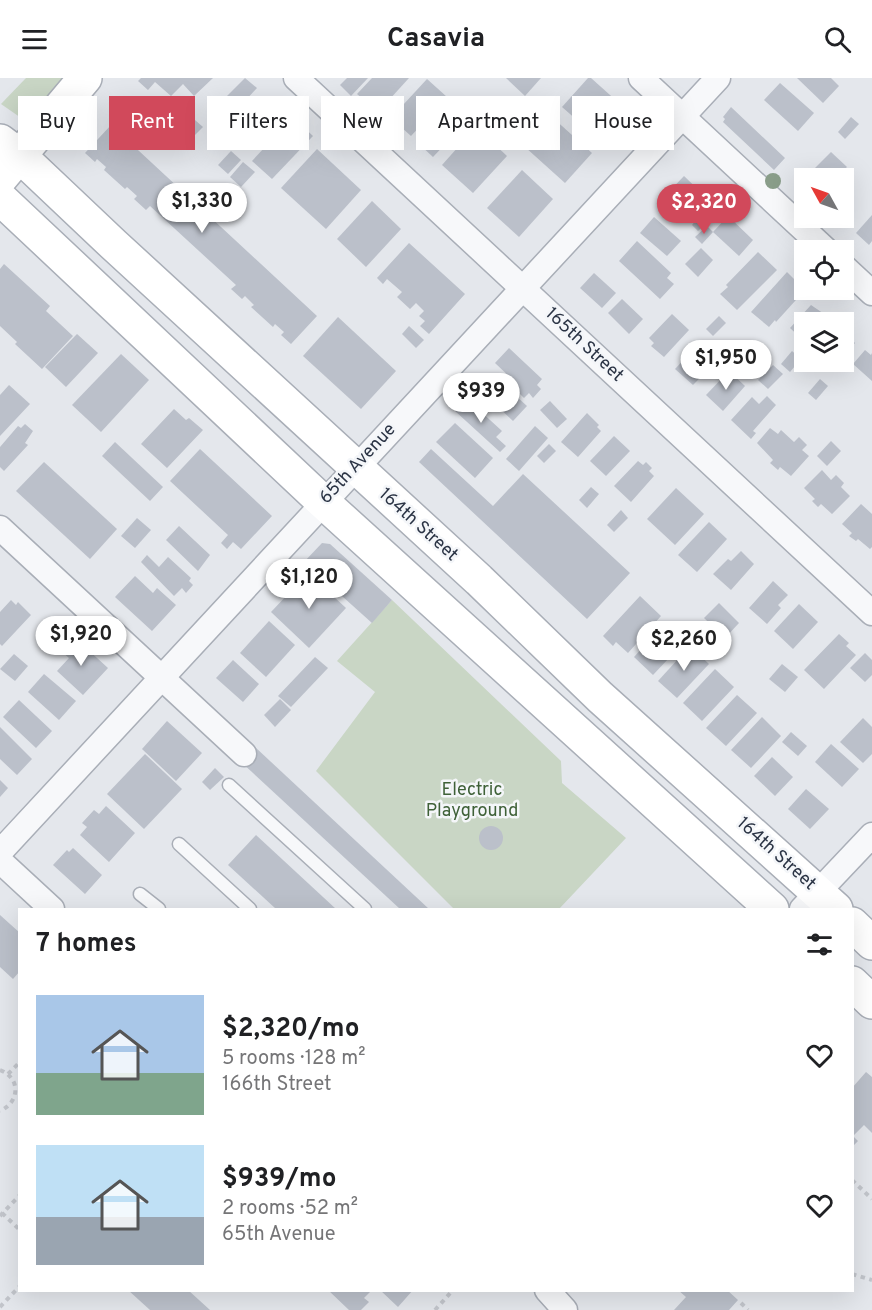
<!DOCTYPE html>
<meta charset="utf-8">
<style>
:root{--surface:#fff;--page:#f2f2f2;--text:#202124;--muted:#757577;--accent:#d1495b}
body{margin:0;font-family:Overpass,sans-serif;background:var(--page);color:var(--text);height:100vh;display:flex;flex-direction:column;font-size:22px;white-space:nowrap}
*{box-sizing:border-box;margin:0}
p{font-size:20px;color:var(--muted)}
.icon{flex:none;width:33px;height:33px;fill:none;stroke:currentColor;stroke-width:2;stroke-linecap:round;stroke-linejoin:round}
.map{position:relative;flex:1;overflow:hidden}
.side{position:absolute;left:18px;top:830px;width:836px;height:384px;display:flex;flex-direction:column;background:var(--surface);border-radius:0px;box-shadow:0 6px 24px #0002}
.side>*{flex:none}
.hud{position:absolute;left:18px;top:18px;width:837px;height:54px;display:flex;gap:12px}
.needle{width:39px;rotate:310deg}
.controls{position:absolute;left:794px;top:90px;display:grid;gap:12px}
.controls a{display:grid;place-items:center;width:60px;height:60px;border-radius:0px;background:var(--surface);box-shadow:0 6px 24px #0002;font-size:30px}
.price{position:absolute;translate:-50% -51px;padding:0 14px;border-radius:21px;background:#fff;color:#222;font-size:20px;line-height:39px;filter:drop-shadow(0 2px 3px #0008)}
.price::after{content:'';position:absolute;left:50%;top:36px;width:18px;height:14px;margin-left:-9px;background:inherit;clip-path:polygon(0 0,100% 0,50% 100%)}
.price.selected{background:var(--accent);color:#fff}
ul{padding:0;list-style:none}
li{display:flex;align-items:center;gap:18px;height:150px;padding:0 18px}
li span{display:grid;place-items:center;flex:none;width:168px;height:120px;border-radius:0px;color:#555}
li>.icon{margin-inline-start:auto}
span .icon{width:72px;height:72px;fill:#fffc;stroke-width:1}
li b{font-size:26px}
h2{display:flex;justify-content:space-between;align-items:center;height:72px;padding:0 18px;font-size:26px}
.chip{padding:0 21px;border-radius:0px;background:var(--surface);box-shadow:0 6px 24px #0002;font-size:21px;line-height:54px}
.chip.selected{background:var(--accent);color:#fff}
header{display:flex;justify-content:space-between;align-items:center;height:78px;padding:0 18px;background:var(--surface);font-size:27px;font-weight:700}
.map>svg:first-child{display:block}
.green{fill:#c9d6c5}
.building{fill:#bbc0ca}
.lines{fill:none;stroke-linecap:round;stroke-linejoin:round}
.lane-casing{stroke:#a9aeb7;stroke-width:15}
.street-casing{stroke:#a9aeb7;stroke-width:27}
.secondary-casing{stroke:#a9aeb7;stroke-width:36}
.path{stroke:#c2c5cb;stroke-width:4;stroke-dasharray:4.5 4.5;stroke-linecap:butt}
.lane{stroke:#f7f8fa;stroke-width:12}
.street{stroke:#f7f8fa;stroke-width:24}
.secondary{stroke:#fff;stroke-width:33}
.tree{fill:#899d89}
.labels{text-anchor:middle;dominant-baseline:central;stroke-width:5;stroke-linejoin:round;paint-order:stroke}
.street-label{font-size:18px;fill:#2b3445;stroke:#f4f6f9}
.park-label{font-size:18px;fill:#3f6138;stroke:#f4f6f9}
</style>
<header><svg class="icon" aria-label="menu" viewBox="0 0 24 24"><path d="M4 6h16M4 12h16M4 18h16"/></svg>Casavia<svg class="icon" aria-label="search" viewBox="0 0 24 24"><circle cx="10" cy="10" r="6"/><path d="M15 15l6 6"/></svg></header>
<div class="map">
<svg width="872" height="1232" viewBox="0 0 872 1232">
<rect width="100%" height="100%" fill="#e4e7ec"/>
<g class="green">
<polygon points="26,0 65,0 27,44 1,26"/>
<polygon points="392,522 561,683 562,705 626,760 559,831 454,831 316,693 375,614 337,583"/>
</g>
<g class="building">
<polygon points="141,0 213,0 194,18 183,6 171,18 155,4 148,12 138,3"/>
<polygon points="245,0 257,10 234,35 222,23"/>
<polygon points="347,0 368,0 351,18 340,7"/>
<polygon points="372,0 409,0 378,34 357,16"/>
<polygon points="506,0 541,0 525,18"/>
<polygon points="588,0 591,0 629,34 602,64 562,29"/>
<polygon points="797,0 831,0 839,8 823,25"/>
<polygon points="427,1 447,19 411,58 391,40"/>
<polygon points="780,5 814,35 798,53 764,22"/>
<polygon points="263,19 276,31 249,60 241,53 236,58 231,53"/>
<polygon points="181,26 193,37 181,50 169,39"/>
<polygon points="455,28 469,41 433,79 419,66"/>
<polygon points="731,29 785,80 774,92 723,44 725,41 723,39"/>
<polygon points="293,39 313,58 272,101 252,83"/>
<polygon points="552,39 592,75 565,105 525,69"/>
<polygon points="851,39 859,46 845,61 838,54"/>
<polygon points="195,42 203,49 190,62 183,55"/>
<polygon points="111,47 317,238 291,266 281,257 284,254 275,246 273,249 251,229 254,227 245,218 242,221 231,211 236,207 150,128 146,132 134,121 137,118 127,109 125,111 115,102 104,92 106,89 97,81 95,84 85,75"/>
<polygon points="476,49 507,78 473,115 442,87"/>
<polygon points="317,71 361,112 326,151 281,110"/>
<polygon points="231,73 241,82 228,96 218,87"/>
<polygon points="831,74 847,89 836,100 810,100 807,98"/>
<polygon points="243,84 255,94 241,109 230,99"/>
<polygon points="522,92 553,121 519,159 487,130"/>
<polygon points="684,98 713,126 703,135 710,141 698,153 692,147 697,141 685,130 678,138 661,122"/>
<polygon points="372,123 401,151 366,189 337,161"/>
<polygon points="872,137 872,163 869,167 856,155"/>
<polygon points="728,138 753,162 739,178 713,154"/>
<polygon points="654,139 681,163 667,178 640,155"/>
<polygon points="707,148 713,154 702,166 695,159"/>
<polygon points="637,163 671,195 667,200 674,206 660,221 619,183"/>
<polygon points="409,165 465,216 429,256 420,248 425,243 419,238 424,233 416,225 410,231 397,219 402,214 387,201 383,206 377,200"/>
<polygon points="701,170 713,182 698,199 685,186"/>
<polygon points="758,174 777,192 737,232 720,216 728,209 726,207"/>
<polygon points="4,186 50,228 46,233 73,258 42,291 15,266 17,264 0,248 0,191"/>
<polygon points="787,194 805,212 776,244 775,242 769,249 751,234"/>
<polygon points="594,195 616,215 602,230 580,210"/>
<polygon points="622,221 643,241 629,256 608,235"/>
<polygon points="811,227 830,240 826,244 804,244 804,263 790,250"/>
<polygon points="672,236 689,252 664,279 651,268 654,265 649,260"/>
<polygon points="719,238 726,245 713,258 706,251"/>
<polygon points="338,239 396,293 361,331 303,278"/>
<polygon points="409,248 424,262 416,270 402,256"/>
<polygon points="846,250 853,257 850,260 855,265 843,278 843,253"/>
<polygon points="77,256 98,275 66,309 45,289"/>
<polygon points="702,262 720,279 693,307 675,291"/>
<polygon points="746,262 753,269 742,282 734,274"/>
<polygon points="509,270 542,301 537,307 541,311 533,320 529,315 524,320 514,310 518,307 495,285"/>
<polygon points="865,272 871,277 872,275 872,303 853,286"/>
<polygon points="792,273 801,281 790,294 781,286"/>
<polygon points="121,276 149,302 101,354 72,327"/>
<polygon points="773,287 783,296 768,311 758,302"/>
<polygon points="729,293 745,308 723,333 706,317"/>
<polygon points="493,297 527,328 513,343 480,312"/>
<polygon points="820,301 828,308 816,322 808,315"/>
<polygon points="9,307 30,326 0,358 0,317"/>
<polygon points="767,318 776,327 753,353 756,355 751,361 731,342 752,319 759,326"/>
<polygon points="466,320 502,353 496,359 506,368 500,374 455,333"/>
<polygon points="550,323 567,341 557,350 540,332"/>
<polygon points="174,331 186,342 189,340 203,352 167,390 141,366"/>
<polygon points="587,335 599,347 597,349 601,353 578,379 561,364"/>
<polygon points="455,345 493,380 475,400 436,364"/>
<polygon points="25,346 33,353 25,365 28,367 4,393 0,389 0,369 18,348 21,350"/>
<polygon points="535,348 548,360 519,393 506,381"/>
<polygon points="770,350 778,356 781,352 794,364 799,359 807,367 802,372 809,378 791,398 780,389 778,392 770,385 773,382 757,365"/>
<polygon points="614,358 630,373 606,398 590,383"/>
<polygon points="831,363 841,373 827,388 817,378"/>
<polygon points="115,364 163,409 150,423 102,378"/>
<polygon points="549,366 556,373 544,385 537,378"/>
<polygon points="200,371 272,438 241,471 233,464 227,471 221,465 228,457 170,403"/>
<polygon points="431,371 493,428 523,396 630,495 587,541 419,384"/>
<polygon points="638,383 643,387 646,384 652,390 649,393 654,398 631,424 614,408"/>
<polygon points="44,384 117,451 90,481 16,413"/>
<polygon points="822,392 831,402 836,397 844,405 841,409 850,418 832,436 821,426 818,429 812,423 815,421 804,410"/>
<polygon points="591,409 599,416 587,430 579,422"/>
<polygon points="676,410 704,436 675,467 647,441"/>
<polygon points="861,426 872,436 872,469 870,471 858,461 856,463 849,458 852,455 842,446"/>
<polygon points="621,432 628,440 614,454 607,447"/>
<polygon points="137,440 151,452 135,470 121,458"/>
<polygon points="709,444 727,461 697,494 678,477"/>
<polygon points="179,448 210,477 198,493 166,462"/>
<polygon points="322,465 330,466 392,522 372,545 304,484"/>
<polygon points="741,473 754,486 731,512 713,496 728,481 731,483"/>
<polygon points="147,477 159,489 168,479 191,500 189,503 193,507 186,515 182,510 174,518 141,484"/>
<polygon points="308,495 346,530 309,570 271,534"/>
<polygon points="135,498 153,515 157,510 176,527 152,553 115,519"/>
<polygon points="773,503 788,517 778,527 781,530 767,546 749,530"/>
<polygon points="640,518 661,538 628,575 616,564 613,568 603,558"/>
<polygon points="11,522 16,527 18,524 31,537 2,568 0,566 0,534"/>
<polygon points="719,525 739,545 725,560 704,540"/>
<polygon points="799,526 818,544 793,571 774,553"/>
<polygon points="269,543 295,567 266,599 240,575"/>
<polygon points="665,545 685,563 653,597 634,579"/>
<polygon points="839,556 849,565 846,568 856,577 824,611 804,592"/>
<polygon points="74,559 108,590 83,617 57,593 69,580 61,573"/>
<polygon points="690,568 709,586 677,620 658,603"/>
<polygon points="865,575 872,582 872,597 865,604 850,590"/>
<polygon points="14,576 28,588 15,603 0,591"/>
<polygon points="315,579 328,590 291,629 278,618"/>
<polygon points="233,582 259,606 243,624 216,600"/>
<polygon points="782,586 798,599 785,614 769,601"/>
<polygon points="715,591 734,609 702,643 683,625"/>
<polygon points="44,596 76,623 59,642 28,614"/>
<polygon points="737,617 757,635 726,668 706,650"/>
<polygon points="280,621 291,632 275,649 264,637"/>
<polygon points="19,622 52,653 36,670 3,639"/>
<polygon points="762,639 781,658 751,690 731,672"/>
<polygon points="863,640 872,649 872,676 863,685 840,664"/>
<polygon points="167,643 202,675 176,703 142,671"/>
<polygon points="0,649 32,681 17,697 0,681"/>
<polygon points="791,654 807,668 798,678 782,664"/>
<polygon points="831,666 859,691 842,709 815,684"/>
<polygon points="255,669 429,831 400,831 241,684"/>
<polygon points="145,676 182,711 144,751 107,716"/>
<polygon points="772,679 793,699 775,718 754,698"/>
<polygon points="215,690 224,699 210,712 202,704"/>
<polygon points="0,702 8,710 0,719"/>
<polygon points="806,711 829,731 810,751 788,731"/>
<polygon points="106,728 135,755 109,784 80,757 87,749 82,745 94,732 99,736"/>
<circle cx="491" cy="760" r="12"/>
<polygon points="256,757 336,831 276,831 228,787"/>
<polygon points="73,770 102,797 85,816 53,787 67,772 69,774"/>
<polygon points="0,837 20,855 20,893 13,901 0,889"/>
<polygon points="866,994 872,999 872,1055 864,1047 853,1058 858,1063 852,1069 852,1010"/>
<polygon points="128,1212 188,1212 210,1232 150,1232"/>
<polygon points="328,1212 372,1212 364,1220 369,1224 361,1232 349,1232"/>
<polygon points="380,1212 413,1212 398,1229"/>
<polygon points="678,1212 727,1212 738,1222 729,1232 674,1232 686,1219"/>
</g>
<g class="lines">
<g class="lane-casing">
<g id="lane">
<polyline points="229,707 365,831"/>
<polyline points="179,766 250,831"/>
<polyline points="140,816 159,831"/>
</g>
</g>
<g class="street-casing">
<g id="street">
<polyline points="296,0 872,535"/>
<polyline points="641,0 826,172"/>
<polyline points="843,188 872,215"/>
<polyline points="0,450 244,676"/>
<polyline points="0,774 718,0"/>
<polyline points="0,783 52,831"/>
<polyline points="802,831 872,757"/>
<polyline points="547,1212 565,1232"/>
</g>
</g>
<g class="secondary-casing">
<g id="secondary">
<polyline points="0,63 20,78 113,166 479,502 600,619 836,831"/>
<polyline points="0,101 85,0"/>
<polyline points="0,120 323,424 772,831"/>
<polyline points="852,846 872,865"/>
<polyline points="852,905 872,924"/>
</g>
</g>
<g class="path">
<path d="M0,992C21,1000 20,1024 0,1033"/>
<polyline points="8,996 20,984"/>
<polyline points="852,1102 872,1121"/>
<polyline points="2,1135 20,1152"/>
<polyline points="0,1138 20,1117"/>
<polyline points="852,1196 872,1202"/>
<polyline points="741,1225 748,1232"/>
<polyline points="0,1229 20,1208"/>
<polyline points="435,1232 453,1212"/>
</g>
<use href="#lane" class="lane"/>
<use href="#street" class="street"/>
<use href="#secondary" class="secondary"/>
</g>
<circle class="tree" cx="773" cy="103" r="8"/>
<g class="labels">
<g class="street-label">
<text transform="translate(584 267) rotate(43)">165th Street</text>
<text transform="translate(358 386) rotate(-47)">65th Avenue</text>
<text transform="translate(418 447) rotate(42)">164th Street</text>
<text transform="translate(776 776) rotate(42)">164th Street</text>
</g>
<g class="park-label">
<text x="472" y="712">Electric<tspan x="472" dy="21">Playground</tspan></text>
</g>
</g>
</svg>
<div class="controls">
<a><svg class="needle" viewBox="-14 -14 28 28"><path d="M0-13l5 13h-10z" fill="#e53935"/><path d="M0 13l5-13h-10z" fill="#757577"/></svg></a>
<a><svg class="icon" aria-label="locate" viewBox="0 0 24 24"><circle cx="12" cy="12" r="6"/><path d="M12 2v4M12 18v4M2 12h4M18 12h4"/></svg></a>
<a><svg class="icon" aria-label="layers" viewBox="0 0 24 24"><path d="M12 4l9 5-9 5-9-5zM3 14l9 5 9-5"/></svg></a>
</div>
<b class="price" style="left:202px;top:156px">$1,330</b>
<b class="price selected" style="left:704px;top:157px">$2,320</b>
<b class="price" style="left:726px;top:313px">$1,950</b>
<b class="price" style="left:481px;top:346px">$939</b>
<b class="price" style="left:309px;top:532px">$1,120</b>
<b class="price" style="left:81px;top:589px">$1,920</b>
<b class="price" style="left:684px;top:594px">$2,260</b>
<div class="hud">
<a class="chip">Buy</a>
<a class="chip selected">Rent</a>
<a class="chip">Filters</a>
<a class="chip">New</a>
<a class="chip">Apartment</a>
<a class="chip">House</a>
</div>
<section class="side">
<h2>7 homes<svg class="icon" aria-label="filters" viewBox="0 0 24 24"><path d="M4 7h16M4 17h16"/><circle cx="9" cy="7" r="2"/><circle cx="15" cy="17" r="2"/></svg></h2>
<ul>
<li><span style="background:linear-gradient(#a9c7e8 65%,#7fa58c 0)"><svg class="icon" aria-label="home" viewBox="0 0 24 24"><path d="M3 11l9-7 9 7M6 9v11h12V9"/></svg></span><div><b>$2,320/mo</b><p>5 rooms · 128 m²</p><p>166th Street</p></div><svg class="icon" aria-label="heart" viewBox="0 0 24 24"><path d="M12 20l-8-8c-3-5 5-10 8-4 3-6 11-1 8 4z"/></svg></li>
<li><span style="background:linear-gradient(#bfe0f5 60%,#9aa5b1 0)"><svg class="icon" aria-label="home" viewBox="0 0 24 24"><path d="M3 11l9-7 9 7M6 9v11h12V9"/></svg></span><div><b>$939/mo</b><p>2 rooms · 52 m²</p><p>65th Avenue</p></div><svg class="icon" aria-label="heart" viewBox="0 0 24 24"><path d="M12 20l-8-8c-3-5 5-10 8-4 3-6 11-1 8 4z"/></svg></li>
</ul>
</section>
</div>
